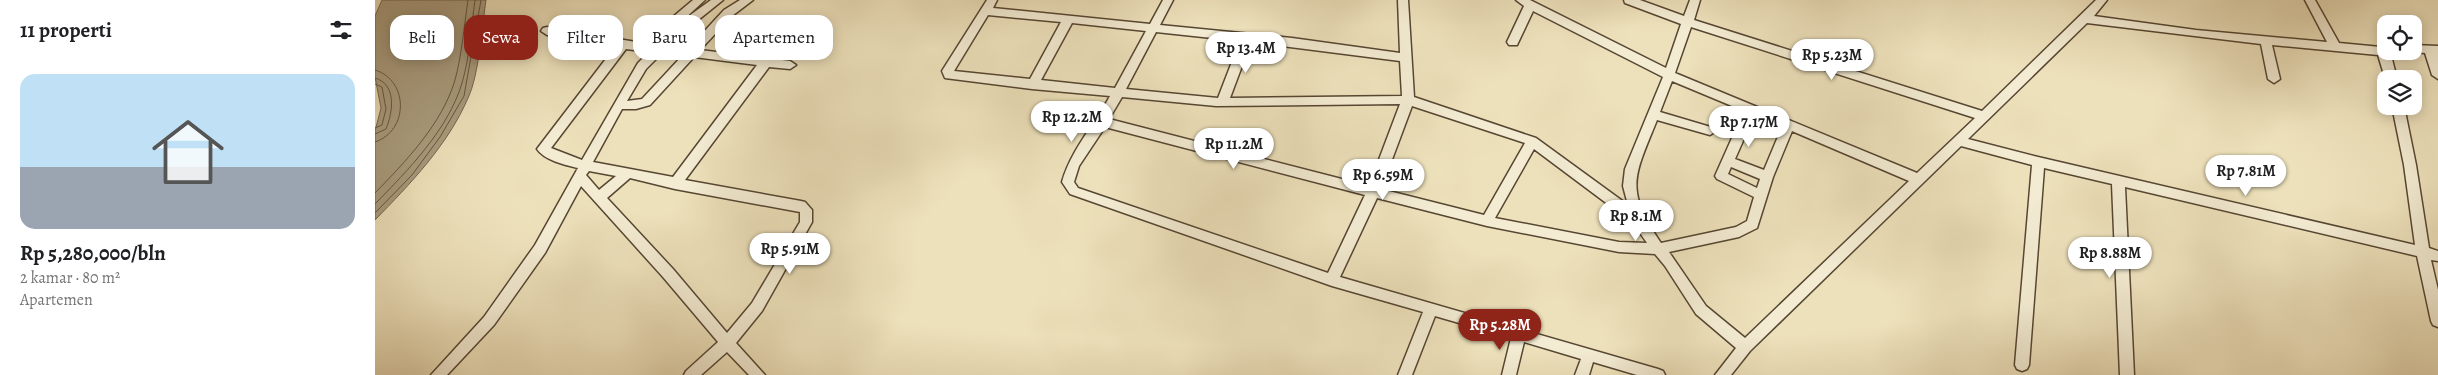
<!DOCTYPE html>
<html lang="id">
<meta charset="utf-8">
<style>
:root{--surface:#fff;--page:#f2f2f2;--text:#202124;--muted:#757577;--accent:#8f2418}
body{margin:0;font-family:Alegreya,serif;background:var(--page);color:var(--text);height:100vh;display:flex;flex-direction:column;font-size:19px;white-space:nowrap}
*{box-sizing:border-box;margin:0}
p{font-size:16px;color:var(--muted)}
.icon{flex:none;width:28px;height:28px;fill:none;stroke:currentColor;stroke-width:2;stroke-linecap:round;stroke-linejoin:round}
.map{position:relative;flex:1;overflow:hidden}
.side{display:flex;flex-direction:column;background:var(--surface);width:375px}
.side>*{flex:none}
.hud{position:absolute;left:15px;top:15px;width:475px;height:45px;display:flex;gap:10px}
.fabs{position:absolute;left:2002px;top:15px;display:grid;gap:10px}
.fabs a{display:grid;place-items:center;width:45px;height:45px;border-radius:10px;background:var(--surface);box-shadow:0 2px 12px #0003;font-size:25px}
.price{position:absolute;translate:-50% -42px;padding:0 11px;border-radius:18px;background:#fff;color:#222;font-size:16px;line-height:32px;filter:drop-shadow(0 1px 2px #0008)}
.price::after{content:'';position:absolute;left:50%;top:30px;width:15px;height:11px;margin-left:-8px;background:inherit;clip-path:polygon(0 0,100% 0,50% 100%)}
.price.on{background:var(--accent);color:#fff}
ul{padding:0;list-style:none}
li{display:grid;align-content:center;gap:10px;height:265px;padding:0 20px}
li span{display:grid;place-items:center;height:155px;border-radius:15px;color:#555}
li>.icon{margin-inline-start:auto}
span .icon{width:90px;height:90px;fill:#fffc;stroke-width:1}
li b{font-size:21px}
h2{display:flex;justify-content:space-between;align-items:center;height:60px;padding:0 20px;font-size:21px}
.pill{padding:0 18px;border-radius:15px;background:var(--surface);box-shadow:0 2px 12px #0003;font-size:18px;line-height:45px}
.pill.on{background:var(--accent);color:#fff}
main{display:flex;flex:1;min-height:0}
.map>svg:first-child{display:block}
.water{fill:#a89b7d;stroke:#73644d}
.lines{fill:none;stroke-linecap:round;stroke-linejoin:round}
.shore{stroke:#665640;stroke-width:1}
.minor-casing{stroke:#564632;stroke-width:3}
.minor{fill:#f3ecd3;fill-rule:evenodd}
</style>
<main>
<section class="side">
<h2>11 properti<svg class="icon" aria-label="filters" viewBox="0 0 24 24"><path d="M4 7h16M4 17h16"/><circle cx="9" cy="7" r="2"/><circle cx="15" cy="17" r="2"/></svg></h2>
<ul>
<li><span style="background:linear-gradient(#bfe0f5 60%,#9aa5b1 0)"><svg class="icon" aria-label="home" viewBox="0 0 24 24"><path d="M3 11l9-7 9 7M6 9v11h12V9"/></svg></span><div><b>Rp 5,280,000/bln</b><p>2 kamar · 80 m²</p><p>Apartemen</p></div></li>
</ul>
</section>
<div class="map">
<svg width="2063" height="375" viewBox="0 0 2063 375">
<rect width="100%" height="100%" fill="#ede1bb"/>
<filter id="stains"><feTurbulence type="fractalNoise" baseFrequency=".004" numOctaves="4"/><feColorMatrix values="0 0 0 0 .2 0 0 0 0 .09 0 0 0 0 .02 0 0 0 .5 -.17"/></filter>
<radialGradient id="worn" r=".72"><stop offset=".6" stop-color="#630" stop-opacity="0"/><stop offset="1" stop-color="#630" stop-opacity=".3"/></radialGradient>
<path class="water" d="M7,0H111C107,27 104,75 93,98C73,145 35,184 0,220V131L6,108L0,77V16Z"/>
<g class="lines">
<g class="shore">
<path d="M0,70C34,80 34,131 0,142"/>
<path d="M0,78C22,84 18,112 11,129L0,134"/>
<polyline points="0,84 7,87 11,109 7,125 0,128"/>
<path d="M0,193C31,161 67,124 80,80C87,54 89,27 93,0"/>
<path d="M0,204C33,170 73,130 87,83C95,56 96,28 100,0"/>
<polyline points="0,213 37,175 65,137 89,96 106,0"/>
</g>
<g class="minor-casing">
<g id="minor">
<path d="M318,0H330L307,21L336,0H348L307,33L293,46L313,49L349,10L365,0H378L357,16L325,50L415,61L421,65L415,69L394,67L310,180L426,201L430,202L437,210V222L387,311L361,343L390,375H374L352,352L326,375H309L311,371L343,342L288,277L206,186L170,253L119,325L72,375H56L109,317L160,245L203,168C190,165 169,160 162,149L240,47L172,35L166,31L168,28L172,27L267,43ZM251,49L274,52L263,63L207,160L176,148ZM286,54L307,56L267,99L252,101L271,69ZM319,57L382,65L298,177L218,162L247,109H261L275,105ZM214,171L241,176L224,190L211,175ZM255,178L300,189L425,212V222L377,303L352,333L298,269L232,198Z"/>
<path d="M612,0H622L618,8L775,24L788,0H798L785,25L917,38L1025,53L1023,0H1033L1039,97L1161,138L1253,205L1248,186L1250,169L1288,77L1158,11L1142,45H1134L1132,42L1149,6L1141,0H1155L1291,68L1306,24L1250,3L1249,0H1265L1309,16L1315,0H1325L1319,20L1607,111L1721,0H1732L1719,16L1821,30L1952,42L1930,0H1940L1964,43L2006,47L2011,45V51H2015L2022,79H2011V81L2003,55L1897,45L1905,79L1899,83L1893,79L1886,44L1712,23L1593,139L1663,157L2040,245L2029,165L2017,106H2029L2041,165L2054,248L2063,251V261L2056,260L2063,290V327L2058,325L2056,321L2042,256L1750,187L1759,375H1745L1737,184L1669,168L1654,365L1652,369L1647,371L1642,369L1640,365L1657,165L1586,146L1375,351L1356,375H1340L1361,348L1321,314L1290,266L1280,254L1244,252L1112,226L1002,198L965,277L1283,369L1288,371L1290,375H1262L1218,362L1214,375H1200L1206,359L1149,342L1141,375H1127L1136,338L1060,316L1037,375H1023L1048,312L957,286L695,194L687,182C696,150 720,124 735,96L657,89L570,78L567,71ZM613,15L686,22L655,79L579,71ZM697,23L771,31L740,88L666,80ZM1316,27L1600,118L1542,173L1300,73ZM781,32L865,41L843,98L751,89ZM876,42L1025,61L1027,96L855,98ZM1297,81L1369,111L1340,176L1342,179L1379,197L1372,221L1361,227L1286,243C1249,189 1259,177 1282,120L1335,135L1341,131L1339,128L1285,112ZM747,97L841,106L1025,104L994,186L734,119ZM1037,106L1150,143L1109,215L1006,189ZM1379,116L1407,127L1389,170L1360,159ZM730,127L990,195L953,273L703,188L699,182L704,166ZM1417,131L1534,181L1370,338L1331,306L1294,252L1364,237L1382,228L1398,177ZM1159,149L1258,223L1272,243L1244,242L1120,218ZM1356,167L1385,179L1382,188L1353,174Z"/>
<polygon points="2039,45 2063,46 2063,79 2057,75 2050,53 2035,52 2039,51"/>
</g>
</g>
<use href="#minor" class="minor"/>
</g>
<rect width="100%" height="100%" filter="url(#stains)"/>
<rect width="100%" height="100%" fill="url(#worn)"/>
</svg>
<div class="fabs">
<a><svg class="icon" aria-label="locate" viewBox="0 0 24 24"><circle cx="12" cy="12" r="6"/><path d="M12 2v4M12 18v4M2 12h4M18 12h4"/></svg></a>
<a><svg class="icon" aria-label="layers" viewBox="0 0 24 24"><path d="M12 4l9 5-9 5-9-5zM3 14l9 5 9-5"/></svg></a>
</div>
<b class="price" style="left:871px;top:74px">Rp 13.4M</b>
<b class="price" style="left:1457px;top:81px">Rp 5.23M</b>
<b class="price" style="left:697px;top:143px">Rp 12.2M</b>
<b class="price" style="left:1374px;top:148px">Rp 7.17M</b>
<b class="price" style="left:859px;top:170px">Rp 11.2M</b>
<b class="price" style="left:1871px;top:197px">Rp 7.81M</b>
<b class="price" style="left:1008px;top:201px">Rp 6.59M</b>
<b class="price" style="left:1261px;top:242px">Rp 8.1M</b>
<b class="price" style="left:415px;top:275px">Rp 5.91M</b>
<b class="price" style="left:1735px;top:279px">Rp 8.88M</b>
<b class="price on" style="left:1125px;top:351px">Rp 5.28M</b>
<div class="hud">
<a class="pill">Beli</a>
<a class="pill on">Sewa</a>
<a class="pill">Filter</a>
<a class="pill">Baru</a>
<a class="pill">Apartemen</a>
</div>
</div>
</main>
